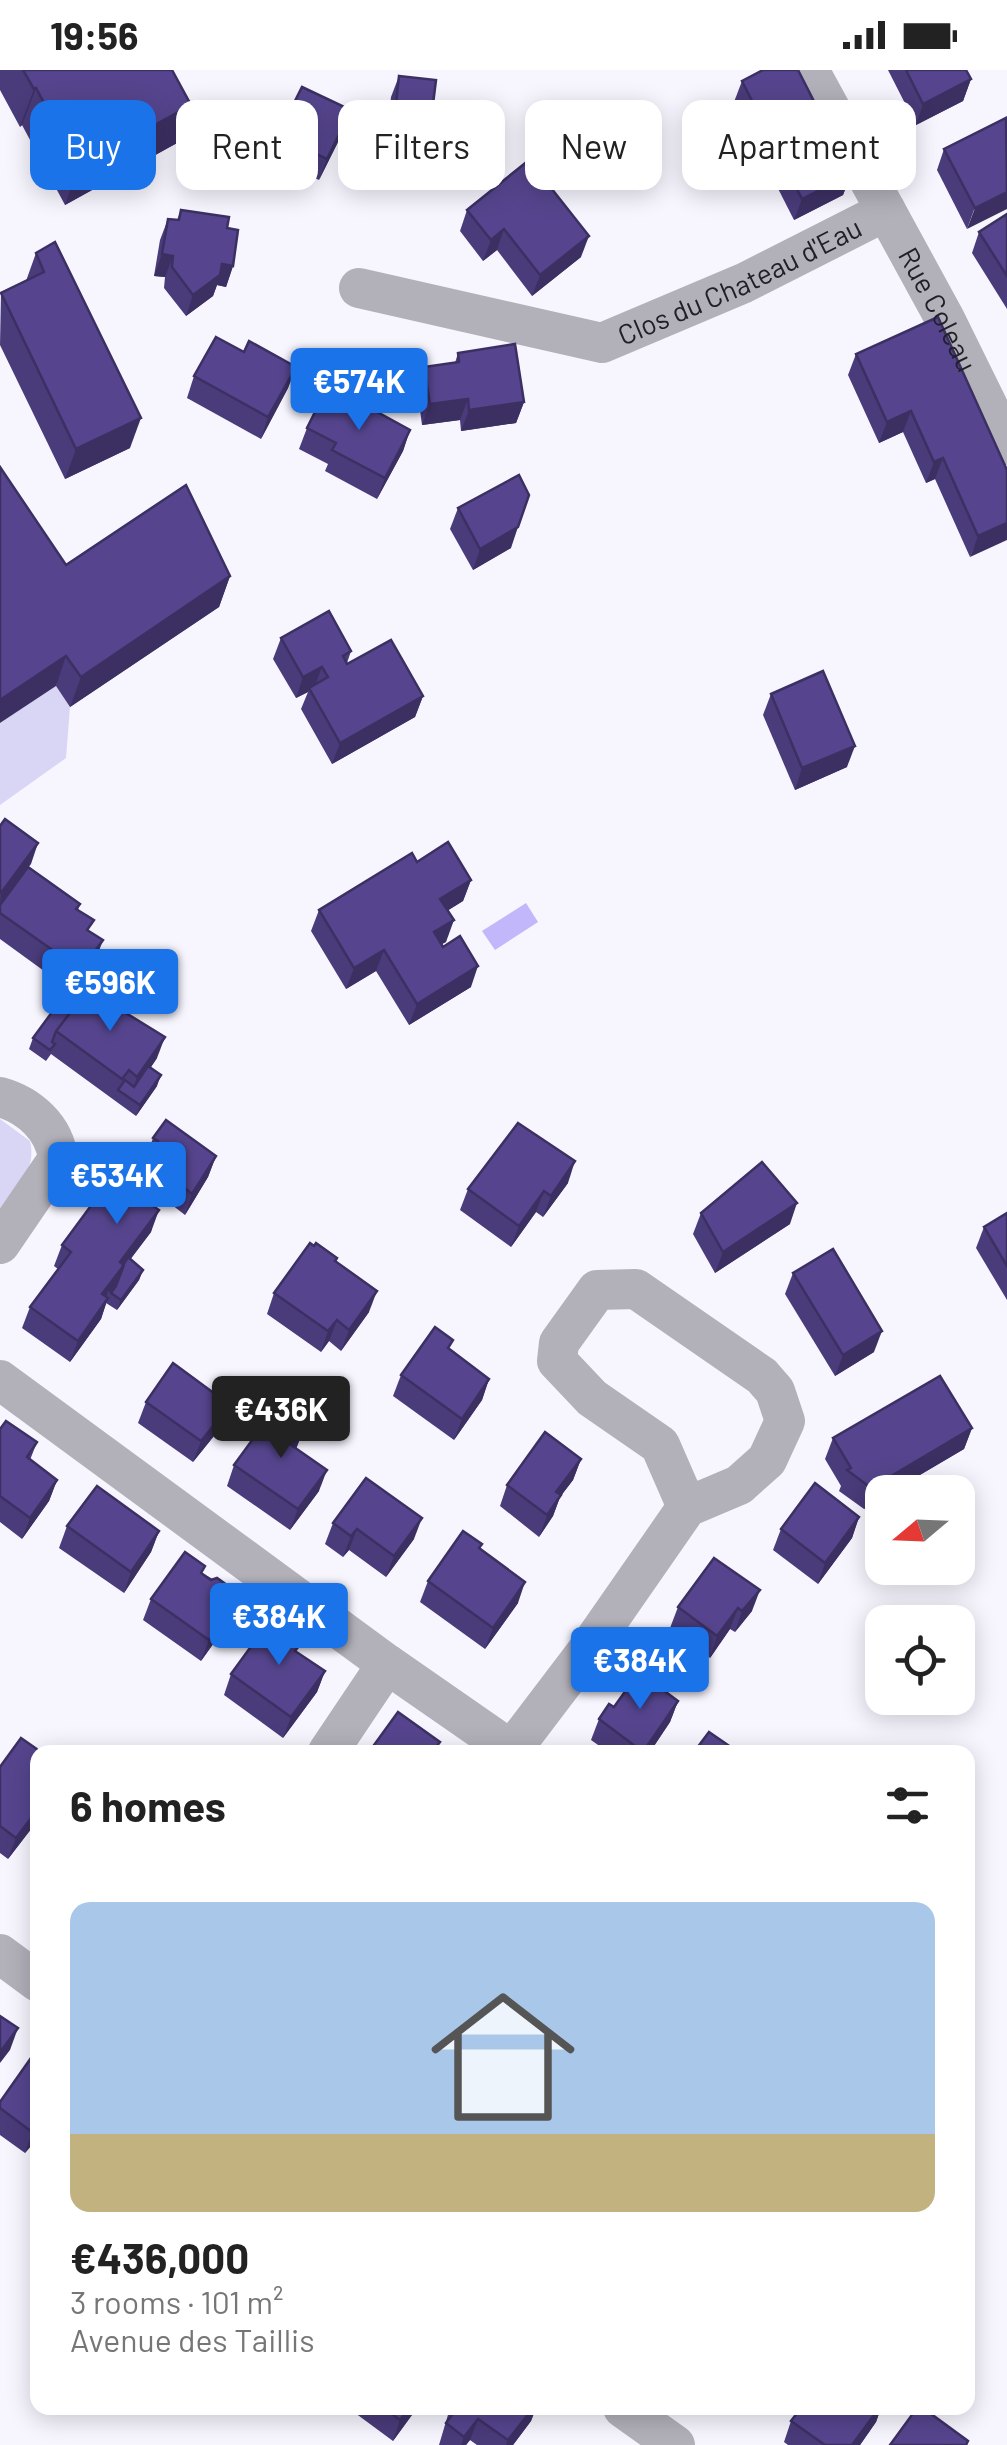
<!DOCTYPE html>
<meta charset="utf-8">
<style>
:root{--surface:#fff;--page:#f6f6f6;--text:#222;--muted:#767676;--line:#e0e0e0;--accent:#1a73e8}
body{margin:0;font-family:Barlow,sans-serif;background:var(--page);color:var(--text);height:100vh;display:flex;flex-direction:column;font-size:38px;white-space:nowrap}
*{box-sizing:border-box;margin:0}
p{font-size:32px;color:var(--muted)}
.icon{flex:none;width:55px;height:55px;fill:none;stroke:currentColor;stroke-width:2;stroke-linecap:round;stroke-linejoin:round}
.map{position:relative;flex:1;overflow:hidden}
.sheet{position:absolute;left:30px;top:1675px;width:945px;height:670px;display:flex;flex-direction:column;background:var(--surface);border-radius:20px;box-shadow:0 5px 25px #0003}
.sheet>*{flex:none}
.banner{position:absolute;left:30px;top:30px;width:948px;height:90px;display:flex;gap:20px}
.needle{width:65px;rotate:251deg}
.fabs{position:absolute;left:865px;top:1405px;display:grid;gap:20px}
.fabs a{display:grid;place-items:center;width:110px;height:110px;border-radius:20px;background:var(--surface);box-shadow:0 5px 25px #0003;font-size:50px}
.price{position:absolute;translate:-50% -85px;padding:0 22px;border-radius:10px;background:var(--accent);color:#fff;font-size:32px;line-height:65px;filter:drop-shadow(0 2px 5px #0008)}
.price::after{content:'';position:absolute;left:50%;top:60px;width:30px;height:22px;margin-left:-15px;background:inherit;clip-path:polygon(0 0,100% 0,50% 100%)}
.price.selected{background:#222;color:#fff}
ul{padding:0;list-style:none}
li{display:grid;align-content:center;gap:20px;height:530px;padding:0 40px}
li+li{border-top:2px solid var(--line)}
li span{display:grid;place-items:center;height:310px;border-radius:20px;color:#555}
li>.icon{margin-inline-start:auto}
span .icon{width:180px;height:180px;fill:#fffc;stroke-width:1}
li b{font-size:42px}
h2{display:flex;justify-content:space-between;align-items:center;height:120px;padding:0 40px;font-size:42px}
.tag{padding:0 35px;border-radius:20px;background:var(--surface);box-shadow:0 5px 25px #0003;font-size:35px;line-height:90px}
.tag.selected{background:var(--accent);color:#fff}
.status{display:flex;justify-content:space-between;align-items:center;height:70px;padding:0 50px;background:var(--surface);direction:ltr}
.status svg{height:28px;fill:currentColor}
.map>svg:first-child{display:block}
.green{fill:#d9d5f5}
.water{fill:#c2b7fa}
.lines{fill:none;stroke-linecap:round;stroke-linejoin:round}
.minor{stroke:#b2b1ba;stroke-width:40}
.wall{fill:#4a3b7a}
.shaded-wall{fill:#3c3063}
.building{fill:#56458e;stroke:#3c3063;stroke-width:2.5}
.labels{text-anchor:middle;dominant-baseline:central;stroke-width:10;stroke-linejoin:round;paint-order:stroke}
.street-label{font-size:28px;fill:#212028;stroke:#fff}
</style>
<div class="status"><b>19:56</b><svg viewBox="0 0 49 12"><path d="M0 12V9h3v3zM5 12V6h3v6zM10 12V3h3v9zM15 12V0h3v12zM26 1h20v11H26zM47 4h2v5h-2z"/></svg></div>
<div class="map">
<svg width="1007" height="2375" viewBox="0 0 1007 2375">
<rect width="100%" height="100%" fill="#f7f6ff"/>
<g class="green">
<polygon points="56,616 70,637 66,688 0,735 0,653"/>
<path d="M0,1049L30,1071C37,1100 17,1119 0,1141Z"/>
</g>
<g class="water">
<polygon points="526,833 538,852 495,880 482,861"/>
<polygon points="283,1331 314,1356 303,1371 271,1346"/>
</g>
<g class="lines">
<g class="minor">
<path id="s1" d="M809,0L945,249L1007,375"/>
<path id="s2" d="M359,218L602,273L744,213L886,141"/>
<path d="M0,1027C29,1035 55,1058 58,1089L0,1174"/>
<polyline points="0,1310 387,1594 514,1682"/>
<polyline points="511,1681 587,1581 687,1437 739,1415 767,1390 785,1351 775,1321 762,1306 636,1219 597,1220 559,1273 557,1291 592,1328 660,1375 687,1437"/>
<polyline points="328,1682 387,1594"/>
<polyline points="0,1884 38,1912"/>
<polyline points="623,2338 675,2375"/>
</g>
</g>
<g class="wall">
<polygon points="0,0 172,0 191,35 177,73 65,135 22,55 20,57 0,20"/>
<polygon points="888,0 966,0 971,9 963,31 916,55"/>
<polygon points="399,6 433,34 477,75 469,96 426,92 418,116 382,112 391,27"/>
<polygon points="742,11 851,104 843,125 794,150 734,32"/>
<polygon points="351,40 343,62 319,110 270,86 278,65"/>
<polygon points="1007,50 967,159 937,100 944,79"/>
<polygon points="181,140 227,158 233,196 226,217 217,215 213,226 186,246 164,218 165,207 154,206 160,170 168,149 177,150"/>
<polygon points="467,140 581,187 532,226 497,180 483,191 460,161"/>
<polygon points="1007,144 1007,239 972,183 979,162"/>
<polygon points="36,183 130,378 65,409 0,275 1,223 26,211"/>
<polygon points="458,283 524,332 516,353 461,361 460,350 422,355 417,318 424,297 455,293"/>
<polygon points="856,284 1007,400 970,487 935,409 926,413 903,362 879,373 848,305"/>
<polygon points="296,297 288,318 261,369 187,328 194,306"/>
<polygon points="356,338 410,360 403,381 377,429 325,401 328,394 299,379 307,358"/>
<polygon points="458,438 511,478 473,500 450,459"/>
<polygon points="66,495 230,506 219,537 70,637 56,616"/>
<polygon points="281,568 351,581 347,593 423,626 415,647 332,694 301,639 308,622 296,628 273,589"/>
<polygon points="771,624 847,697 795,720 763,645"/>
<polygon points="0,756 38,773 28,798 80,834 78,840 89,861 95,892 73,922 0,869"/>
<polygon points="417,792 471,810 463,831 447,841 446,872 441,874 471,917 409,955 376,901 346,919 311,861 319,840"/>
<polygon points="73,939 129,945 157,988 151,997 157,1016 136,1046 51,984 46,991 29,979 33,968"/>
<polygon points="153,1068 216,1086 208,1107 185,1145 163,1128 155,1138 151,1162 130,1190 143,1200 139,1210 117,1240 106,1233 101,1249 70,1292 22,1258 30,1237 58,1199 54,1196 62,1175 147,1085"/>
<polygon points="568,1113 543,1147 536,1142 511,1177 460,1140 468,1119"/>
<polygon points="701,1143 790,1154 715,1203 693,1164"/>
<polygon points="1007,1143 1007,1230 976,1178 984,1157"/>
<polygon points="314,1176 337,1188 336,1192 369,1242 341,1281 329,1271 321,1282 267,1244 274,1223"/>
<polygon points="793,1203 874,1282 835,1306 785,1224"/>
<polygon points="450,1280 489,1309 482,1330 454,1370 393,1326 401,1305"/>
<polygon points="146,1332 222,1356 193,1392 138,1353"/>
<polygon points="304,1358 296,1379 319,1421 290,1460 227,1416 234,1395"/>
<polygon points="972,1358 964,1379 891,1422 882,1422 882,1427 864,1439 839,1421 841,1416 825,1389 833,1368"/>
<polygon points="0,1359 37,1372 30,1390 57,1410 49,1431 22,1469 0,1452"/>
<polygon points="581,1389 573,1410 560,1427 553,1446 539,1467 500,1436 507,1415"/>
<polygon points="859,1447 852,1468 818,1514 773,1480 781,1459"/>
<polygon points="333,1453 414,1469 386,1507 349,1480 343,1487 325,1474"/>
<polygon points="67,1456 159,1461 151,1482 124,1523 59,1478"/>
<polygon points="480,1479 518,1533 485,1579 420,1532 428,1511"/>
<polygon points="714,1488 752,1541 735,1562 730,1559 710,1588 670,1558 678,1537"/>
<polygon points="205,1496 202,1503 241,1525 233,1546 201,1591 143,1550 151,1529"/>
<polygon points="299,1584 325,1601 317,1622 283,1668 224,1625 231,1604"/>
<polygon points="678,1631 670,1652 650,1682 608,1682 591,1670 599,1649 614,1637"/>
<polygon points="0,1697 38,1750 8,1789 0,1783"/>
<polygon points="38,1978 38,2070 36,2070 25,2083 0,2065 0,2032"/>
<polygon points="342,2338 417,2338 393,2371 351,2340 345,2340"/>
<polygon points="450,2338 536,2338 531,2351 513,2375 477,2375 470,2370 466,2375 439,2375"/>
<polygon points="801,2338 881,2338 876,2352 860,2375 788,2375 784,2372 791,2351"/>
</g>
<g class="shaded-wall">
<polygon points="971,9 963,31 916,55 923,34"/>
<polygon points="36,18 22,55 20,57 34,19"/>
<polygon points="191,35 177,73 65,135 78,97"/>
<polygon points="351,40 343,62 319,110 327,89"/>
<polygon points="429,70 477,75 469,96 421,91"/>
<polygon points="390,91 426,95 418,116 382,112"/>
<polygon points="851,104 843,125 794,150 802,129"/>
<polygon points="1007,122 1007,139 967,159 975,138"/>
<polygon points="504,159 497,180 483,191 491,170"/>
<polygon points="589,166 581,187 532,226 540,205"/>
<polygon points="162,184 173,186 165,207 154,206"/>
<polygon points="222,194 233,196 226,217 217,215 213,226 186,246 193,225"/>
<polygon points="296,297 288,318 261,369 268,347"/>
<polygon points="468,329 460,350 422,355 430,334"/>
<polygon points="524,332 516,353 461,361 469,340"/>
<polygon points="911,341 903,362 879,373 887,352"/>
<polygon points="141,348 130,378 65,409 76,379"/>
<polygon points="410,360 403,381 377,429 385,408"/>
<polygon points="943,388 935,409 926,413 934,392"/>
<polygon points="1007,453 1007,470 970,487 978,466"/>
<polygon points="518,457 511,478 473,500 480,479"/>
<polygon points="230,506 219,537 70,637 81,607"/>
<polygon points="66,586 56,616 0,653 0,630"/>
<polygon points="322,597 314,618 309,618 308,622 296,628 303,607"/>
<polygon points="423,626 415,647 332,694 340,673"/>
<polygon points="855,676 847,697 795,720 802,698"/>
<polygon points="38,773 31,794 0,836 1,823"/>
<polygon points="471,810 463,831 432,850 440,829"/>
<polygon points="454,850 446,872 426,883 434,862"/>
<polygon points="103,870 95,892 73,922 81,900"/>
<polygon points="384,880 376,901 346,919 354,898"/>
<polygon points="478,896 471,917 409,955 417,934"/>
<polygon points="165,967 157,988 130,1028 137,1007"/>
<polygon points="161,1005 157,1016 136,1046 140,1035"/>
<polygon points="216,1086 208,1107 185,1145 192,1124"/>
<polygon points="575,1091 568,1113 543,1147 551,1126"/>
<polygon points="171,1107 163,1128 142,1155 150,1134"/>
<polygon points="544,1121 536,1142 511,1177 519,1156"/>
<polygon points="797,1133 790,1154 715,1203 723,1182"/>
<polygon points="159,1140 151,1162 121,1201 116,1216 111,1223 108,1221 105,1232 102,1224 120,1192"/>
<polygon points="143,1200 139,1210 117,1240 121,1230"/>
<polygon points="377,1221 369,1242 341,1281 349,1260"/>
<polygon points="108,1228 101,1249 70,1292 78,1271"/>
<polygon points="337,1250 329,1271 321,1282 328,1261"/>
<polygon points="882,1261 874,1282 835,1306 843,1285"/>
<polygon points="489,1309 482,1330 454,1370 462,1349"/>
<polygon points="230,1335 222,1356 193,1392 201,1371"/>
<polygon points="304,1358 296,1379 291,1375"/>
<polygon points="972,1358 964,1379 891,1422 882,1422 882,1427 864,1439 871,1418"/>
<polygon points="581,1389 573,1410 560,1427 553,1446 539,1467 556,1422"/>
<polygon points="327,1400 319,1421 290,1460 298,1439"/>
<polygon points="57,1410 49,1431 22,1469 30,1448"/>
<polygon points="859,1447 852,1468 818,1514 825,1493"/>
<polygon points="422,1448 414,1469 386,1507 394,1486"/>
<polygon points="357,1459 349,1480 343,1487 351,1466"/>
<polygon points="159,1461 151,1482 124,1523 131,1502"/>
<polygon points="525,1512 518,1533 485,1579 493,1558"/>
<polygon points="760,1520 752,1541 735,1562 742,1541"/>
<polygon points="241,1525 233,1546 201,1591 209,1570"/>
<polygon points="738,1538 730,1559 710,1588 717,1566"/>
<polygon points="325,1601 317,1622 283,1668 291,1647"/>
<polygon points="678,1631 670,1652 650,1682 643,1682"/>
<polygon points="38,1739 38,1750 8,1789 16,1768"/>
<polygon points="18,1958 10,1980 0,1993 0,1982"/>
<polygon points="38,2056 36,2070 25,2083 32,2062"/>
<polygon points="409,2338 417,2338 393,2371 400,2350"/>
<polygon points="533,2338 536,2338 531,2351 513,2375 506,2375 508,2370"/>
<polygon points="879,2338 881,2338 876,2352 860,2375 852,2375"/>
<polygon points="478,2349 470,2370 466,2375 461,2375 464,2367"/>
</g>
<g class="building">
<polygon points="23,0 172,0 191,35 78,97 36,18 34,19"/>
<polygon points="763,0 798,0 851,104 802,129 742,11"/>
<polygon points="906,0 966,0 971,9 923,34"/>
<polygon points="399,6 436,10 433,34 481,39 477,75 429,70 426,95 390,91"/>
<polygon points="302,17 351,40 327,89 278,65"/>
<polygon points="1006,48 1007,122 975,138 944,79"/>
<polygon points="529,90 589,166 540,205 504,159 491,170 467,140"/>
<polygon points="181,140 229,147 227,158 238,160 233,196 222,194 220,205 193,225 172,197 173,186 162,184 168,149 179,150"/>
<polygon points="1007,144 1007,206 979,162"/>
<polygon points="55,172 141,348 76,379 1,223 44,202 36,183"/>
<polygon points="938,247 1007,400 1007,453 978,466 943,388 934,392 911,341 887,352 856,284"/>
<polygon points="216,267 244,282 249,271 296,297 268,347 194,306"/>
<polygon points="515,274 524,332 469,340 468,329 430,334 424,297 459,292 458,283"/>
<polygon points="325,322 356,338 359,332 410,360 385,408 332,380 336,373 307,358"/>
<polygon points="0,397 66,495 186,415 230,506 81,607 66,586 0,630"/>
<polygon points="519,405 529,425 518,457 480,479 458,438"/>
<polygon points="329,541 351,581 343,586 347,594 391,570 423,626 340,673 309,618 328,607 322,597 303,607 281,568"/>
<polygon points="823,601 855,676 802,698 771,624"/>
<polygon points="5,749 38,773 1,823 0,822 0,756"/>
<polygon points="448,772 471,810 440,829 454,850 434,862 443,877 460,866 478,896 417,934 384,880 354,898 319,840 412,783 417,792"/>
<polygon points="28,797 80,834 76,839 94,850 87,860 103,870 81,900 0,843 0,835"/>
<polygon points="91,914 112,927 108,932 165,967 137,1007 129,1000 122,1009 56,961"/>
<polygon points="99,915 132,938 128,944 110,933 112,927 96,917"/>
<polygon points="61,930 73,939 56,961 52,972 55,974 50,980 33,968"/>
<polygon points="148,996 161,1005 140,1035 118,1020 125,1010 134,1017"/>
<polygon points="166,1050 216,1086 192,1124 171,1107 150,1134 159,1140 120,1192 124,1195 102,1224 108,1228 78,1271 30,1237 71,1182 62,1175 135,1076 148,1086 158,1071 153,1068"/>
<polygon points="518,1053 575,1091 551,1126 544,1121 519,1156 468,1119"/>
<polygon points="762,1092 797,1133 723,1182 701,1143"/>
<polygon points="1007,1143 1007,1196 984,1157"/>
<polygon points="310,1173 314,1176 316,1173 337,1188 335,1191 377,1221 349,1260 337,1250 328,1261 274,1223"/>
<polygon points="833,1179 882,1261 843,1285 793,1203"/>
<polygon points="128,1187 143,1200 121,1230 111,1223 116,1216 124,1195 122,1197"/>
<polygon points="435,1257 453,1270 448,1278 489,1309 462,1349 401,1305"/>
<polygon points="173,1293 230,1335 201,1371 146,1332"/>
<polygon points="940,1306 972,1358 871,1418 847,1400 851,1398 833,1368"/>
<polygon points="275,1339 304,1358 291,1375 327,1400 298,1439 234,1395"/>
<polygon points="6,1351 37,1372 27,1387 57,1410 30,1448 0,1426 0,1359"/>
<polygon points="545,1362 581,1389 556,1422 561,1425 547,1445 507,1415"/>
<polygon points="366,1408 422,1448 394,1486 357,1459 351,1466 333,1453"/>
<polygon points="815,1413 859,1447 825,1493 781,1459"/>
<polygon points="97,1416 159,1461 131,1502 67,1456"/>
<polygon points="463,1461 482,1474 479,1478 525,1512 493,1558 428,1511"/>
<polygon points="185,1482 205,1496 201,1503 211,1510 217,1508 241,1525 209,1570 151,1529"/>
<polygon points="714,1488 760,1520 742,1541 738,1538 717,1566 678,1537"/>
<polygon points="274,1545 305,1568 295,1581 325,1601 291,1647 231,1604"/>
<polygon points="639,1602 678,1631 643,1682 599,1649 609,1634 614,1637"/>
<polygon points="398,1642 440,1672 432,1682 369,1682"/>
<polygon points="709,1662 738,1682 694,1682"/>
<polygon points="21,1668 41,1682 38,1682 38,1739 16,1768 0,1756 0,1697"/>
<polygon points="0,1946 18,1958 0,1982"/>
<polygon points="38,1978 38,2056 32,2062 0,2038 0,2032"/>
<polygon points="384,2338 409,2338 400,2350"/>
<polygon points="457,2338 533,2338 508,2370 478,2349 464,2367 446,2353"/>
<polygon points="801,2338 879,2338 852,2375 825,2375 791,2351"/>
<polygon points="917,2338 923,2338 968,2371 966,2375 890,2375"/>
</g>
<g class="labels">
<g class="street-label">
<text stroke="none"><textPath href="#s2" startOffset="400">Clos du Chateau d'Eau</textPath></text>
<text stroke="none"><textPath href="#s1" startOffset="272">Rue Coleau</textPath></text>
</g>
</g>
</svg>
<div class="fabs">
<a><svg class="needle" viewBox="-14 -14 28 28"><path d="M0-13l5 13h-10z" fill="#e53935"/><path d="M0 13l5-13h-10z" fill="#767676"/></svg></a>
<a><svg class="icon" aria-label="locate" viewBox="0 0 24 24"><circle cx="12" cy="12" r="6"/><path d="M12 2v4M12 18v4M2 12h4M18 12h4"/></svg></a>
</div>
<b class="price" style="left:359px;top:363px">€574K</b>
<b class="price" style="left:110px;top:964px">€596K</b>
<b class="price" style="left:117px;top:1157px">€534K</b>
<b class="price selected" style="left:281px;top:1391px">€436K</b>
<b class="price" style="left:279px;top:1598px">€384K</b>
<b class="price" style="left:640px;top:1642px">€384K</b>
<div class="banner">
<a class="tag selected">Buy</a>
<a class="tag">Rent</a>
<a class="tag">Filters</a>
<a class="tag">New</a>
<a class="tag">Apartment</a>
</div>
<section class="sheet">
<h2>6 homes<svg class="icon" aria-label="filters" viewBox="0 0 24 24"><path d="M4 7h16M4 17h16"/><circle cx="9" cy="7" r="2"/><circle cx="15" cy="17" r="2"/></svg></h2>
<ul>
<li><span style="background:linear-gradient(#a9c7e8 75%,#c2b280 0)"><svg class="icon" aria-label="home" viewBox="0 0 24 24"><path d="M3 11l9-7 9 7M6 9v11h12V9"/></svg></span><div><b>€436,000</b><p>3 rooms · 101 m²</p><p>Avenue des Taillis</p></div></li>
</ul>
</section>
</div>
